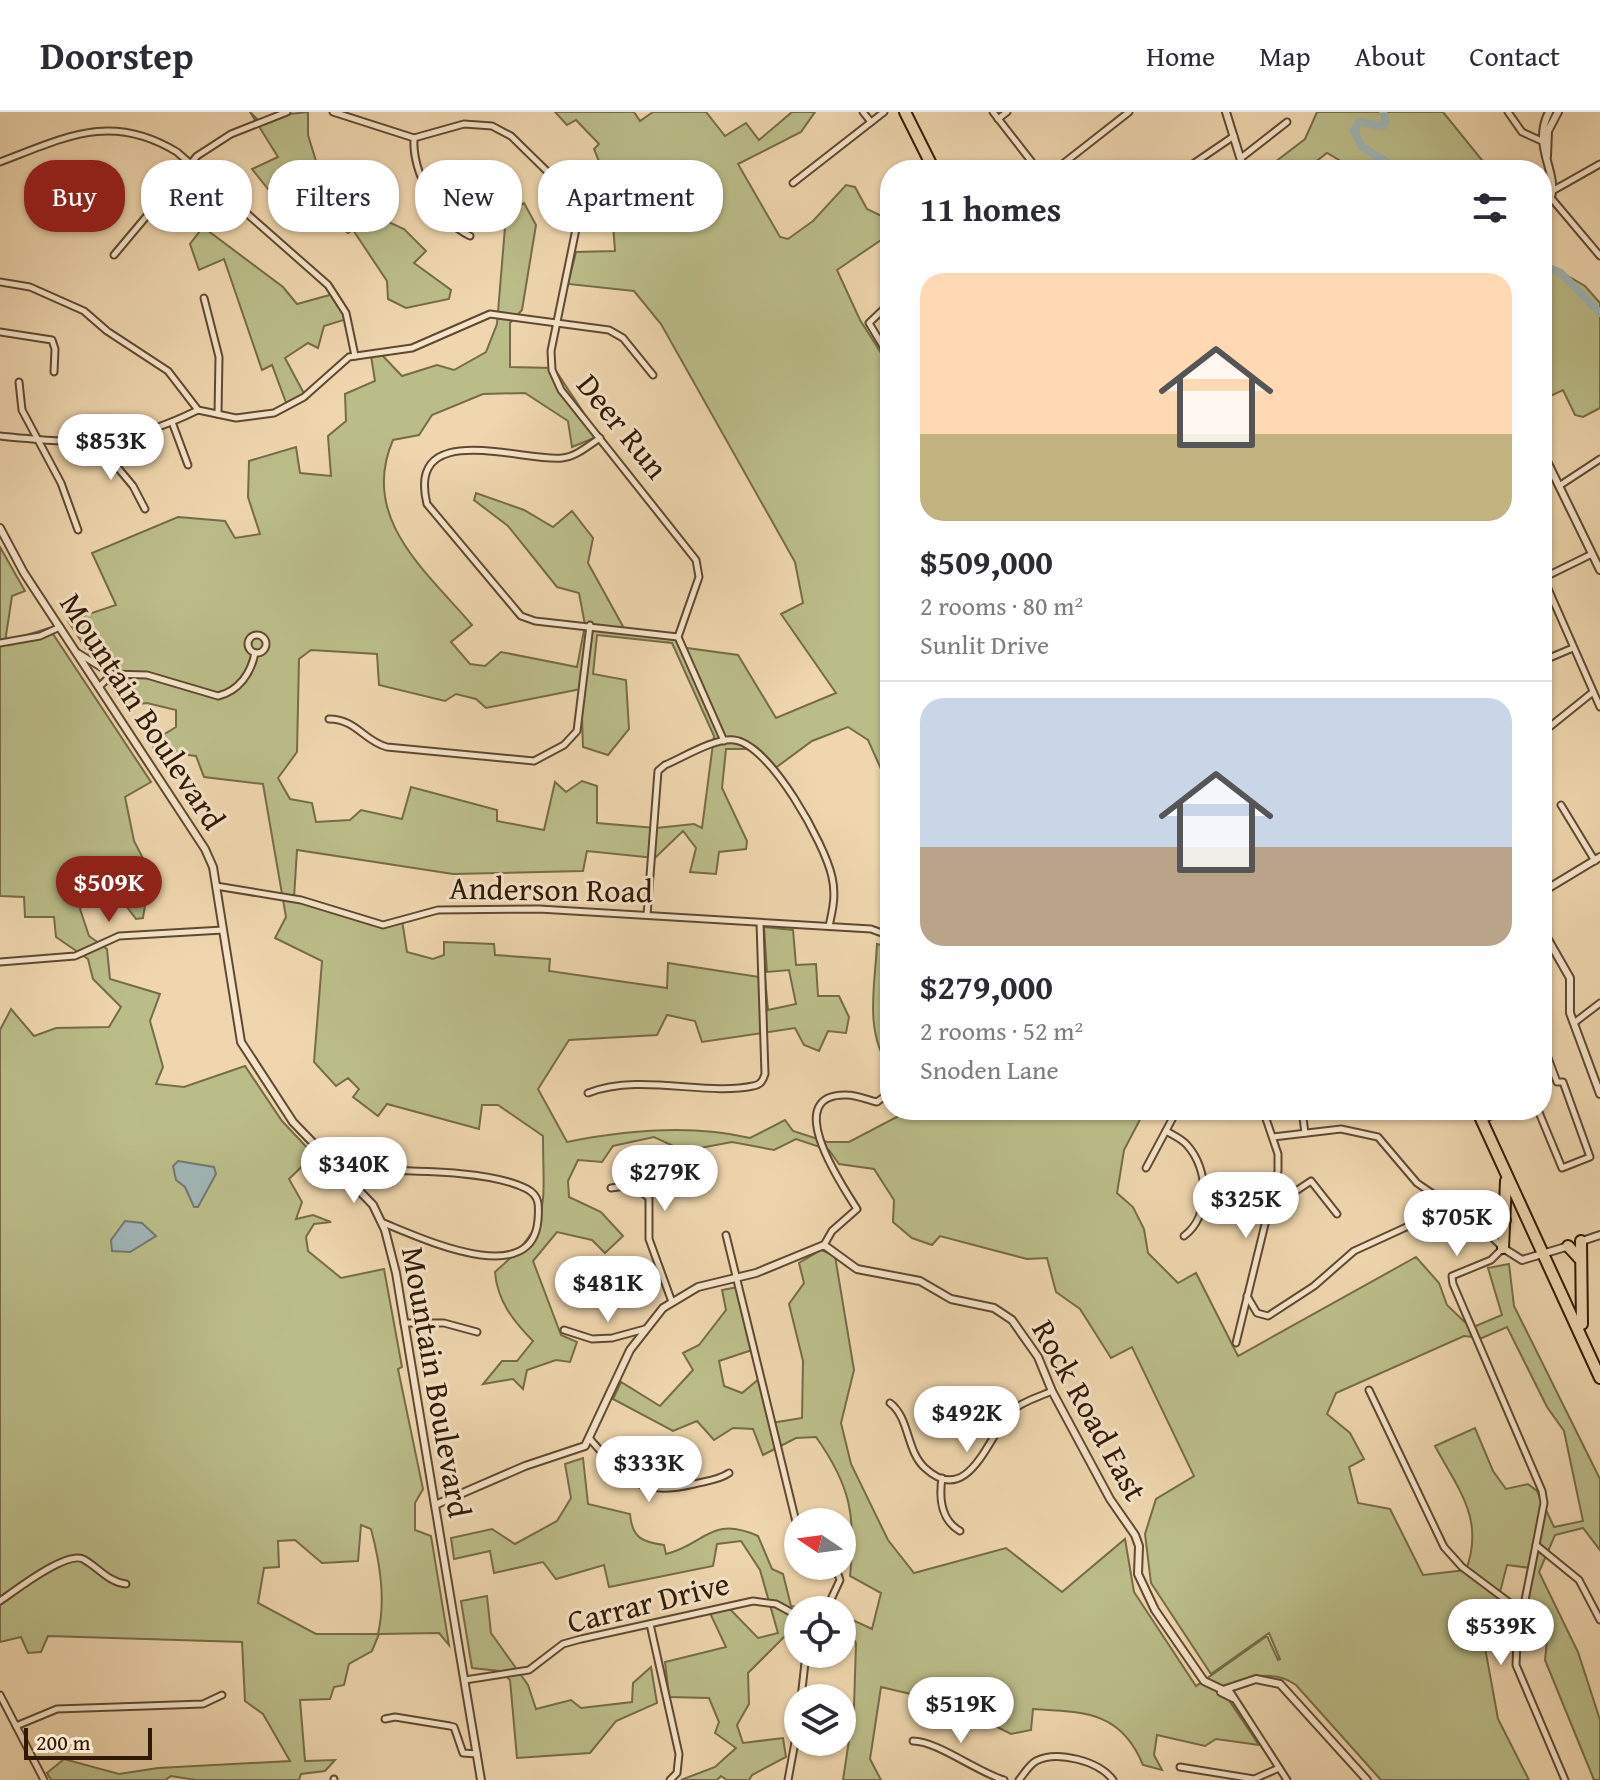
<!DOCTYPE html>
<meta charset="utf-8">
<style>
:root{--surface:#fff;--page:#f2f2f3;--text:#2b2b33;--muted:#7c7c81;--line:#e1e1e2;--accent:#8f2418}
body{margin:0;font-family:"Gentium Book Plus",serif;background:var(--page);color:var(--text);height:100vh;display:flex;flex-direction:column;font-size:30px;white-space:nowrap}
*{box-sizing:border-box;margin:0}
p{font-size:26px;color:var(--muted)}
.icon{flex:none;width:44px;height:44px;fill:none;stroke:currentColor;stroke-width:2;stroke-linecap:round;stroke-linejoin:round}
.map{position:relative;flex:1;overflow:hidden}
.sheet{position:absolute;left:880px;top:48px;width:672px;height:960px;display:flex;flex-direction:column;background:var(--surface);border-radius:32px;box-shadow:0 2px 6px #0004}
.sheet>*{flex:none}
.banner{position:absolute;left:24px;top:48px;width:736px;height:72px;display:flex;gap:16px}
.needle{width:52px;rotate:283deg}
.tools{position:absolute;left:784px;top:1396px;display:grid;gap:16px}
.tools a{display:grid;place-items:center;width:72px;height:72px;border-radius:50%;background:var(--surface);box-shadow:0 2px 6px #0004;font-size:40px}
.scale{position:absolute;left:24px;bottom:20px;width:128px;box-sizing:border-box;padding-left:8px;border:4px solid #301a06;border-top:0;font-size:22px;line-height:28px;white-space:nowrap;color:#301a06;-webkit-text-stroke:6px #f5e4ca;paint-order:stroke}
.price{position:absolute;translate:-50% -68px;padding:0 18px;border-radius:28px;background:#fff;color:#222;font-size:26px;line-height:52px;filter:drop-shadow(0 2px 4px #0008)}
.price::after{content:'';position:absolute;left:50%;top:48px;width:24px;height:18px;margin-left:-12px;background:inherit;clip-path:polygon(0 0,100% 0,50% 100%)}
.price.on{background:var(--accent);color:#fff}
ul{padding:0;list-style:none}
li{display:grid;align-content:center;gap:16px;height:424px;padding:0 40px}
li+li{border-top:2px solid var(--line)}
li span{display:grid;place-items:center;height:248px;border-radius:24px;color:#555}
li>.icon{margin-inline-start:auto}
span .icon{width:144px;height:144px;fill:#fffc;stroke-width:1}
li b{font-size:34px}
h2{display:flex;justify-content:space-between;align-items:center;height:96px;padding:0 40px;font-size:34px}
.pill{padding:0 28px;border-radius:32px;background:var(--surface);box-shadow:0 2px 6px #0004;font-size:28px;line-height:72px}
.pill.on{background:var(--accent);color:#fff}
header{display:flex;align-items:center;gap:48px;box-sizing:border-box;height:112px;padding:0 40px;background:var(--surface);border-bottom:2px solid var(--line)}
header strong{font-size:38px}
nav{display:flex;gap:44px;margin-inline-start:auto;font-size:28px}
.map>svg:first-child{display:block}
.green{fill:#bbbd89;stroke:#766c48;stroke-width:2;fill-rule:evenodd}
.water{fill:#a0b6b7;stroke:#737870;stroke-width:2}
.lines{fill:none;stroke-linecap:round;stroke-linejoin:round}
.river{stroke:#a0b6b7;stroke-width:8}
.minor-casing{stroke:#604930;stroke-width:9}
.tertiary-casing{stroke:#604930;stroke-width:10}
.trunk-casing{stroke:#301a06;stroke-width:14}
.minor{stroke:#f5e4ca;stroke-width:5}
.tertiary{stroke:#f5e4ca;stroke-width:6}
.trunk{stroke:#efd6ae;stroke-width:10}
.labels{text-anchor:middle;dominant-baseline:central;stroke-width:6;stroke-linejoin:round;paint-order:stroke}
.street-label{font-size:32px;fill:#301a06;stroke:#f5e4ca}
</style>
<header>
<strong>Doorstep</strong>
<nav><a>Home</a><a>Map</a><a>About</a><a>Contact</a></nav>
</header>
<div class="map">
<svg width="1600" height="1668" viewBox="0 0 1600 1668">
<rect width="100%" height="100%" fill="#efd6ae"/>
<filter id="stains"><feTurbulence type="fractalNoise" baseFrequency=".0025" numOctaves="4"/><feColorMatrix values="0 0 0 0 .2 0 0 0 0 .09 0 0 0 0 .02 0 0 0 .5 -.17"/></filter>
<radialGradient id="worn" r=".72"><stop offset=".6" stop-color="#630" stop-opacity="0"/><stop offset="1" stop-color="#630" stop-opacity=".3"/></radialGradient>
<g class="green">
<polygon points="250,0 263,13 290,2 308,0 308,23 316,49 376,64 384,108 404,117 426,139 414,151 451,178 449,187 406,196 388,187 387,169 353,118 348,121 285,76 268,77 252,57 278,45"/>
<path d="M555,0H634L640,9L653,0H706L725,24L746,11L759,28L792,0H815L801,20L738,52L780,125L788,127L813,109L846,73L855,75L867,97L890,108L881,128L837,158L860,208L890,255V677L868,628L848,615L812,629L774,657L752,637H726L722,676L747,729L746,737L719,740L716,762L690,760L696,736L683,719L655,746L587,739L583,759L453,762L297,738L294,786L374,811L402,808L407,840L433,847L444,843V830L494,832L495,843L550,847L549,859L667,876L668,851L765,866L768,898L796,892L789,858L767,860L764,815L793,818L796,853L816,852L818,884H839L849,905L846,921L828,919L819,939L804,933L795,916L702,930L695,909L667,903L657,923L569,928L538,977L567,1030C627,1018 690,1012 750,1026L785,1008L793,1019L827,1030H849L910,998H1145L1124,1038L1117,1081L1133,1095L1144,1117L1148,1141L1178,1171L1196,1161L1238,1244L1416,1145L1439,1171L1447,1193L1471,1216L1502,1203L1488,1156L1509,1152L1514,1194L1600,1367V1438L1583,1416L1555,1423L1539,1460L1578,1540L1600,1608V1668H1594L1545,1548L1547,1528L1533,1523L1523,1505L1531,1456L1507,1453L1499,1484L1482,1519L1498,1607L1529,1668H1381L1296,1573C1274,1557 1253,1565 1228,1574L1230,1590L1259,1633L1216,1627L1205,1634L1157,1623L1154,1643L1162,1658L1143,1653C1121,1599 1084,1600 1033,1597L1031,1618L1011,1622L949,1591L881,1575L870,1647L881,1668H843L854,1595L856,1531L852,1524L842,1522V1503L872,1517L881,1481L850,1464C856,1405 851,1374 816,1325L796,1326L763,1343L753,1317L733,1316L714,1328L697,1309L673,1319L613,1287L621,1270L660,1294L693,1258L683,1241L699,1233L726,1198L722,1178L738,1175L752,1238L719,1249L724,1274L742,1281L760,1266L771,1311L802,1306L803,1249L789,1192L804,1171L799,1151L821,1138L835,1144L854,1258L841,1311L851,1352L888,1428L914,1461L1006,1436L1062,1480L1125,1427L1134,1480L1196,1574L1267,1524L1278,1548L1280,1547L1269,1521L1211,1562L1151,1471L1145,1422L1156,1387L1194,1364L1132,1235L1111,1246L1080,1197L1056,1180L1047,1146L1027,1147L940,1124L932,1133L912,1126L893,1110L894,1088L874,1057L839,1052L829,1038L796,1027L774,1038L732,1030L684,1039L654,1025L613,1034L602,1050L578,1048L568,1069L569,1085L601,1100L623,1124L605,1141L592,1128L557,1120L533,1149L561,1223L577,1230L570,1250L556,1248L527,1258L523,1277L513,1267L483,1272L502,1249H517L533,1229C513,1209 497,1188 495,1160C553,1109 543,1097 543,1024L498,993H482L479,1017L387,992L378,1004L353,985L359,977L348,966L336,974L314,950L322,849L275,826L286,805L263,672L204,665L196,644L154,639L153,629L176,615V598L147,591L124,594L68,509L116,493L92,441L178,405L225,409L235,426L260,422L248,385L249,349L296,335L300,361L331,364L328,324L346,309L345,282L375,269L371,244L382,243L402,264L437,253L454,258L486,240L497,212L506,103L470,73L484,55L516,96L524,91L536,113L522,198L510,211V255L554,256L599,324L572,335L568,309L525,281L483,282L432,303L419,323L393,328C359,406 426,459 472,513L451,530L470,552L485,554L501,540L577,555L585,513L579,481L557,475L508,414L474,388L476,381L524,398L553,415L572,399L593,426L588,451L625,518L676,526L680,535L738,543L776,606L836,581L781,502L803,491L795,450L661,212L634,179L568,172L576,140L615,139L613,112L622,106L594,37L599,32L576,8L567,13ZM597,523L672,531L714,624L702,716L694,712L656,716L597,711V674L582,669L566,680L555,670L544,718L497,709V698L411,675L402,707L361,698L350,708L316,710L312,691L290,687L278,666L297,640L299,547L311,538L377,542L379,573L445,589L456,582L476,587L486,596L581,577L583,635L608,643L629,617L626,568L593,562ZM1507,1215L1547,1295L1564,1319L1583,1409L1554,1415L1537,1379L1528,1372L1506,1377L1493,1359L1475,1316L1435,1334C1458,1377 1485,1407 1466,1458L1423,1463L1390,1397L1358,1391L1349,1355L1364,1347L1350,1321L1327,1302L1336,1281L1464,1224L1482,1226Z"/>
<polygon points="1317,0 1443,0 1490,58 1356,58 1327,41 1305,58 1283,58 1275,50 1305,27"/>
<polygon points="203,115 283,175 297,192 337,181 350,206 324,214 318,236 308,231 285,246 307,287 288,296 272,253 262,258 224,147 199,158 190,132"/>
<polygon points="1542,149 1585,174 1600,191 1600,296 1583,305 1575,303 1563,278 1542,288"/>
<path d="M0,435L25,479L12,484L5,530L49,516L151,670L125,685L134,729L150,760L143,806L136,807L120,786L96,776L80,797L89,824L107,837L110,867L160,882L150,909L163,955L156,972L184,975L245,954L282,1009L314,1043L289,1067L302,1090L296,1107L313,1103L331,1110L314,1112L306,1125L308,1139L341,1166L384,1157L402,1255L398,1257L423,1377L415,1391V1418L431,1424L449,1533L439,1521L379,1522L372,1539L349,1552L344,1573L334,1575L330,1587L300,1588L305,1649L335,1648L325,1659L301,1662L299,1668H196L171,1664L165,1668H51L47,1661L64,1647L119,1662L158,1656L290,1649L263,1602L245,1589L242,1530L48,1524L41,1540L28,1541L21,1525L0,1530V918L11,897L34,924L56,916L109,915L121,895L93,867L88,847L56,825L54,805H25L24,785L0,784ZM361,1413L371,1417C380,1451 386,1487 378,1522H316L258,1491L264,1456L279,1455L278,1429L295,1428L322,1451L358,1449Z"/>
<path d="M877,832L890,835V956C864,920 875,874 877,832Z"/>
<path d="M583,1346L588,1392L630,1402C632,1426 642,1430 664,1433L666,1442C706,1432 710,1403 758,1424L772,1457L783,1462L791,1494L816,1498H798V1524L784,1525L748,1561L749,1592L737,1613L743,1631L783,1626L786,1645L752,1663L749,1668H727L721,1664L717,1668H681L715,1655L736,1636L715,1621L719,1610L709,1586L669,1585L665,1550L726,1535L709,1499L728,1495L758,1526L778,1521L760,1458L741,1429L717,1432L713,1454L609,1475L604,1453L556,1467L543,1450L494,1461L490,1439L454,1447L451,1426L492,1417L515,1432L557,1409L571,1386L565,1352Z"/>
<polygon points="487,1484 491,1521 528,1573 536,1597 571,1588 581,1596 632,1590 633,1571 651,1555 657,1591 616,1609 590,1641 517,1646 510,1568 500,1559 472,1556 461,1489"/>
</g>
<g class="water">
<polygon points="178,1049 214,1055 216,1062 198,1095 194,1095 185,1075 176,1068 173,1054"/>
<polygon points="125,1109 142,1111 156,1124 130,1140 112,1139 111,1128"/>
</g>
<g class="lines">
<g class="river">
<polyline points="1383,0 1386,9 1383,14 1359,10 1354,19 1362,35 1399,58"/>
<polyline points="1542,153 1561,161 1600,201"/>
</g>
<g class="minor-casing">
<g id="minor">
<polyline points="333,0 414,26 464,12 492,14 511,24 562,74 571,88 577,112 551,239 552,258 561,278 696,448 699,465 678,525 724,629"/>
<polyline points="863,0 871,10"/>
<polyline points="993,0 1038,58"/>
<polyline points="1508,0 1522,20 1546,31"/>
<polyline points="998,7 1007,0"/>
<path d="M414,26C412,60 438,109 470,124"/>
<polyline points="1241,46 1287,10"/>
<path d="M0,50C66,25 111,0 177,40L328,173L346,201L355,244"/>
<polyline points="1055,58 1129,0"/>
<polyline points="1184,58 1234,24"/>
<polyline points="793,71 884,0"/>
<polyline points="1554,78 1600,52"/>
<polyline points="1552,87 1600,144"/>
<polyline points="114,143 197,44 231,22 287,0"/>
<polyline points="0,170 30,175 84,199 107,219 168,259 198,298 236,306 274,301 304,285 349,245 412,236 490,202 609,218 623,226 653,263"/>
<polyline points="204,186 219,245 218,302"/>
<polyline points="890,191 869,211 890,246"/>
<polyline points="0,220 52,228 55,237 54,260"/>
<polyline points="19,270 22,298 61,371 78,418"/>
<polyline points="172,310 188,353"/>
<path d="M0,324C83,332 121,336 198,298"/>
<path d="M600,326C589,333 576,345 562,346C522,350 406,306 427,392L521,504L535,509L678,525"/>
<polyline points="98,332 133,374 145,397"/>
<polyline points="1559,374 1600,347"/>
<polyline points="1542,463 1600,595"/>
<polyline points="1543,466 1592,442"/>
<circle cx="257" cy="532" r="9"/>
<polyline points="0,531 40,524 60,515"/>
<path d="M78,541L112,562L147,563L218,584C239,579 251,561 255,541"/>
<polyline points="1542,549 1573,536"/>
<polyline points="99,575 112,562"/>
<path d="M329,607C356,607 364,629 387,635L534,649L564,633L577,619L590,513"/>
<polyline points="1542,621 1593,580"/>
<polyline points="1561,693 1595,749"/>
<polyline points="216,774 301,788 383,813 438,798 539,797 871,817 890,824"/>
<path d="M647,803L658,659L665,653C684,645 714,626 734,628C770,632 825,732 832,765C836,782 833,797 829,814"/>
<polyline points="0,850 75,844 119,824 223,818"/>
<polyline points="1574,911 1600,891"/>
<path d="M588,981C640,961 705,984 753,974C761,973 763,968 765,962L760,811"/>
<polyline points="1302,998 1305,1021"/>
<polyline points="1538,998 1562,1056 1590,1045 1563,970 1557,970 1545,938 1542,940"/>
<polyline points="1487,1006 1499,999 1511,998"/>
<path d="M1166,1019C1173,1023 1182,1027 1187,1033C1209,1057 1211,1104 1184,1124"/>
<polyline points="1273,1025 1341,1017 1378,1025 1417,1071 1483,1116 1503,1136 1491,1148 1452,1164 1453,1172 1542,1379 1544,1391 1536,1433 1579,1468 1600,1508"/>
<polyline points="1146,1056 1177,998"/>
<path d="M340,1057C388,1060 485,1055 527,1077C540,1084 539,1094 538,1108C532,1180 417,1124 381,1110"/>
<polyline points="611,1076 633,1073 649,1086 649,1127 672,1190"/>
<polyline points="1269,1097 1311,1069 1337,1102"/>
<polyline points="726,1123 798,1418"/>
<path d="M824,1133L832,1119L857,1097C843,1075 779,981 847,983C857,983 867,988 877,990L890,980"/>
<polyline points="1247,1184 1257,1201 1268,1204 1314,1174 1354,1139 1450,1095"/>
<polyline points="404,1211 444,1211 477,1220"/>
<polyline points="564,1218 592,1227 612,1226 645,1217"/>
<polyline points="1236,1231 1278,1059 1278,1042 1263,998"/>
<polyline points="1369,1278 1444,1435 1462,1455 1522,1500"/>
<path d="M890,1291C910,1306 906,1339 925,1356C970,1398 990,1318 1013,1298C1023,1289 1039,1285 1052,1279"/>
<path d="M590,1327C625,1367 638,1385 694,1372C706,1369 719,1368 729,1361"/>
<path d="M942,1366C939,1386 941,1408 960,1419"/>
<polyline points="1536,1433 1517,1528 1516,1553 1565,1668"/>
<path d="M0,1489C16,1478 66,1439 83,1447C98,1455 108,1470 126,1472"/>
<polyline points="826,1498 840,1468 835,1454"/>
<polyline points="650,1512 679,1642 677,1661 670,1668"/>
<polyline points="465,1568 529,1558 563,1532 581,1527 753,1489 776,1492 798,1504"/>
<polyline points="1229,1578 1287,1668"/>
<polyline points="0,1583 44,1668"/>
<polyline points="801,1586 806,1542"/>
<polyline points="385,1607 395,1605 450,1614 454,1615 463,1641 477,1642"/>
<polyline points="16,1614 57,1597 203,1592 222,1583"/>
<path d="M913,1629C937,1629 977,1660 1004,1668"/>
<polyline points="1180,1655 1254,1667 1279,1656"/>
<polyline points="334,1668 334,1667"/>
<polyline points="788,1668 798,1614"/>
<path d="M1019,1668C1024,1662 1029,1653 1036,1649C1057,1638 1099,1649 1113,1668"/>
</g>
</g>
<g class="tertiary-casing">
<g id="tertiary">
<polyline points="1226,0 1244,58"/>
<polyline points="1547,44 1548,19 1558,0"/>
<path d="M1542,98C1571,72 1528,40 1549,0"/>
<polyline points="1542,339 1600,458"/>
<polyline points="0,416 24,461 205,737 213,755 241,930 293,1010 373,1093 385,1118 396,1161 481,1668"/>
<polyline points="1542,780 1600,745"/>
<polyline points="1542,817 1570,866 1570,901 1600,982"/>
<polyline points="1579,1130 1600,1123"/>
<polyline points="1503,1136 1522,1148 1569,1134"/>
<polyline points="435,1393 525,1354 585,1334 630,1238 663,1196 698,1175 756,1161 824,1133 857,1157 920,1169 951,1187 994,1196 1012,1208 1038,1245 1052,1279 1110,1387 1135,1423 1139,1434 1138,1462 1155,1498 1204,1569 1223,1578 1256,1567 1280,1572 1367,1668"/>
<polyline points="1221,1580 1233,1586"/>
</g>
</g>
<g class="trunk-casing">
<g id="trunk">
<polyline points="905,0 934,58"/>
<polyline points="1477,998 1600,1266"/>
<polyline points="1483,1116 1496,1117 1505,1108"/>
<polyline points="1581,1129 1582,1212"/>
<polyline points="1568,1134 1579,1146"/>
<polyline points="1503,1136 1506,1069"/>
</g>
</g>
<use href="#minor" class="minor"/>
<use href="#tertiary" class="tertiary"/>
<use href="#trunk" class="trunk"/>
</g>
<g class="labels">
<g class="street-label">
<text transform="translate(623 314) rotate(51)">Deer Run</text>
<text transform="translate(143 599) rotate(57)">Mountain Boulevard</text>
<text transform="translate(551 777) rotate(1)">Anderson Road</text>
<text transform="translate(437 1270) rotate(80)">Mountain Boulevard</text>
<text transform="translate(1090 1298) rotate(61)">Rock Road East</text>
<text transform="translate(648 1490) rotate(-14)">Carrar Drive</text>
</g>
</g>
<rect width="100%" height="100%" filter="url(#stains)"/>
<rect width="100%" height="100%" fill="url(#worn)"/>
</svg>
<div class="tools">
<a><svg class="needle" viewBox="-14 -14 28 28"><path d="M0-13l5 13h-10z" fill="#e53935"/><path d="M0 13l5-13h-10z" fill="#7c7c81"/></svg></a>
<a><svg class="icon" aria-label="locate" viewBox="0 0 24 24"><circle cx="12" cy="12" r="6"/><path d="M12 2v4M12 18v4M2 12h4M18 12h4"/></svg></a>
<a><svg class="icon" aria-label="layers" viewBox="0 0 24 24"><path d="M12 4l9 5-9 5-9-5zM3 14l9 5 9-5"/></svg></a>
</div>
<div class="scale">200 m</div>
<b class="price" style="left:111px;top:370px">$853K</b>
<b class="price on" style="left:109px;top:812px">$509K</b>
<b class="price" style="left:354px;top:1093px">$340K</b>
<b class="price" style="left:665px;top:1101px">$279K</b>
<b class="price" style="left:1246px;top:1128px">$325K</b>
<b class="price" style="left:1457px;top:1146px">$705K</b>
<b class="price" style="left:608px;top:1212px">$481K</b>
<b class="price" style="left:967px;top:1342px">$492K</b>
<b class="price" style="left:649px;top:1392px">$333K</b>
<b class="price" style="left:1501px;top:1555px">$539K</b>
<b class="price" style="left:961px;top:1633px">$519K</b>
<div class="banner">
<a class="pill on">Buy</a>
<a class="pill">Rent</a>
<a class="pill">Filters</a>
<a class="pill">New</a>
<a class="pill">Apartment</a>
</div>
<section class="sheet">
<h2>11 homes<svg class="icon" aria-label="filters" viewBox="0 0 24 24"><path d="M4 7h16M4 17h16"/><circle cx="9" cy="7" r="2"/><circle cx="15" cy="17" r="2"/></svg></h2>
<ul>
<li><span style="background:linear-gradient(#ffd9b3 65%,#c2b280 0)"><svg class="icon" aria-label="home" viewBox="0 0 24 24"><path d="M3 11l9-7 9 7M6 9v11h12V9"/></svg></span><div><b>$509,000</b><p>2 rooms · 80 m²</p><p>Sunlit Drive</p></div></li>
<li><span style="background:linear-gradient(#c9d6e8 60%,#b9a48a 0)"><svg class="icon" aria-label="home" viewBox="0 0 24 24"><path d="M3 11l9-7 9 7M6 9v11h12V9"/></svg></span><div><b>$279,000</b><p>2 rooms · 52 m²</p><p>Snoden Lane</p></div></li>
</ul>
</section>
</div>
